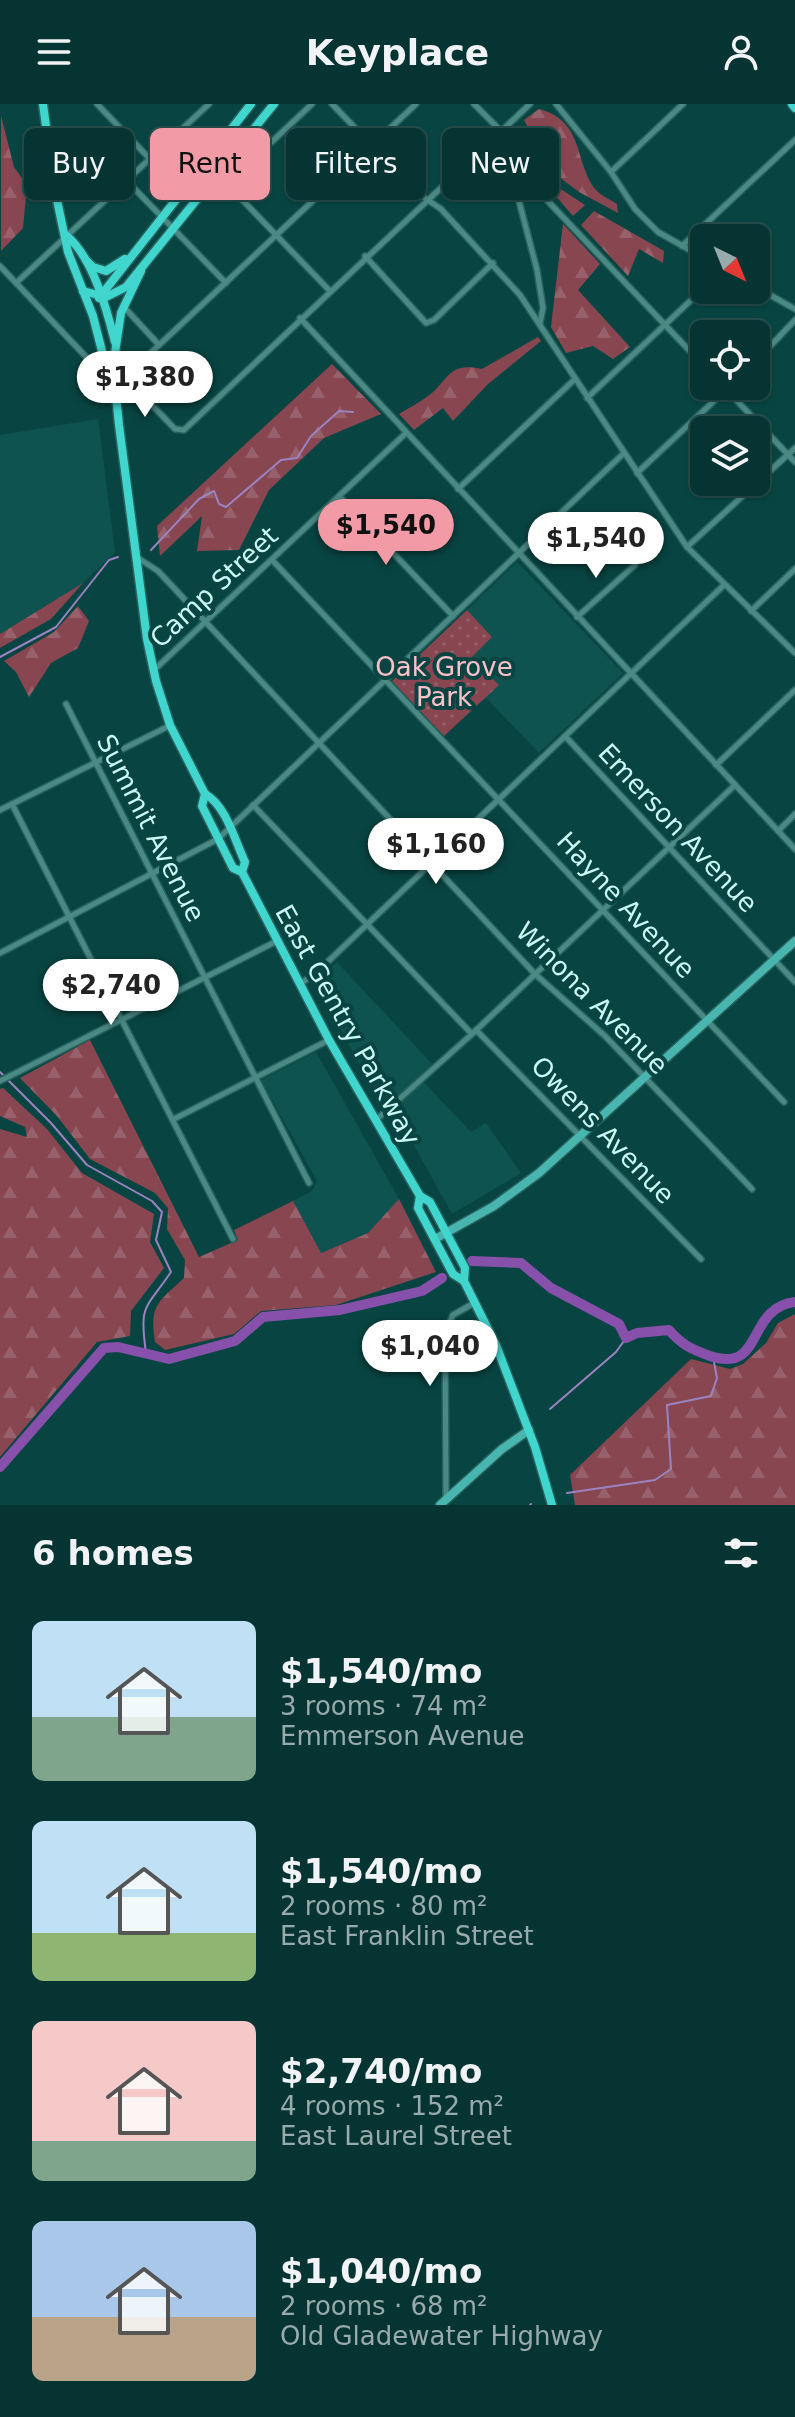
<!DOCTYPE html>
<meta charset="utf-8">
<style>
:root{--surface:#063432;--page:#143f3e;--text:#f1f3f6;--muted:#98aaac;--line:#274f4d;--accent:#f39aa7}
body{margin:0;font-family:"DejaVu Sans",sans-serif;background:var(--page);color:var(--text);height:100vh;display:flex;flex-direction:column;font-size:30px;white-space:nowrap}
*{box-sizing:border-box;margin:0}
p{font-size:26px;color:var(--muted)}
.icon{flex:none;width:44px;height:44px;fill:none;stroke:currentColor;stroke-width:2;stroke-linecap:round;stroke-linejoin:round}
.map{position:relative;height:1401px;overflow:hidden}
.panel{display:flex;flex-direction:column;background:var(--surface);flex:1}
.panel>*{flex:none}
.guide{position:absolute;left:24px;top:24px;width:748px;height:72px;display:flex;gap:16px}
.needle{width:52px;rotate:137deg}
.tools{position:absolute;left:690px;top:120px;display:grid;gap:16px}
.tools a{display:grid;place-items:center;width:80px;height:80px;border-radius:12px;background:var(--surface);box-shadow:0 2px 6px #0004,0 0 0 2px var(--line);font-size:40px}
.price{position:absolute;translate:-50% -68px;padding:0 18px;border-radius:28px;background:#fff;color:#222;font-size:26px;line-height:52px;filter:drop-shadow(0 2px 4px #0008)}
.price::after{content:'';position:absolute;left:50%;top:48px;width:24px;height:18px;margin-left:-12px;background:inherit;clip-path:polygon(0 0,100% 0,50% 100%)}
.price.selected{background:var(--accent);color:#111}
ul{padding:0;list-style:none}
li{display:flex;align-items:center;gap:24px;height:200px;padding:0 32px}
li span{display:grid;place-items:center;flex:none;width:224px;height:160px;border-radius:12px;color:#555}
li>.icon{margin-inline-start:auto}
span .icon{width:96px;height:96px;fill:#fffc;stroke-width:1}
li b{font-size:34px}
h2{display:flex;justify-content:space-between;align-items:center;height:96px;padding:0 32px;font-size:34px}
.chip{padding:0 28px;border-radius:12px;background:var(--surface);box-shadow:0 2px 6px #0004,0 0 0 2px var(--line);font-size:28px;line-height:72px}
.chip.selected{background:var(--accent);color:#111}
header{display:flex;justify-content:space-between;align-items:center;height:104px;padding:0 32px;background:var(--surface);font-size:36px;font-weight:700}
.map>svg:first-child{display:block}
.built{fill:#0f5350}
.forest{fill:url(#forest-firs)}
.park{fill:url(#park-dots)}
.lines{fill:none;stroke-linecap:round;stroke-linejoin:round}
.stream{stroke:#9b83c1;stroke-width:2}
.river{stroke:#8751ab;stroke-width:10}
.street-casing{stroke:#27625f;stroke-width:8}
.secondary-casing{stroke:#27625f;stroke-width:11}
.primary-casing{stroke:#27625f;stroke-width:11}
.street{stroke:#4b8985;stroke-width:5}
.secondary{stroke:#49b5af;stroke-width:8}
.primary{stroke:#40d6ce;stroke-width:8}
.labels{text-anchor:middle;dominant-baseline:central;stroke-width:8;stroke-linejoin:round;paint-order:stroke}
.street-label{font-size:26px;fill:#cbf9f5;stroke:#084542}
.park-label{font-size:26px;fill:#fcc0c7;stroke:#084542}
</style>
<header><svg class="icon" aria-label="menu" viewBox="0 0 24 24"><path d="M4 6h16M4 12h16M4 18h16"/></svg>Keyplace<svg class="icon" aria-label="person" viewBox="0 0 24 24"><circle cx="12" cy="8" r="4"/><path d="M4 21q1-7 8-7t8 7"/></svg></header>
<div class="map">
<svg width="795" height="1401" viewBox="0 0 795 1401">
<defs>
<pattern id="forest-firs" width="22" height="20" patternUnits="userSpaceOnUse" patternTransform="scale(2)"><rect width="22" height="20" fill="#884651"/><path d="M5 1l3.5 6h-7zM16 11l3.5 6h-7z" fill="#97616b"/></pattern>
<pattern id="park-dots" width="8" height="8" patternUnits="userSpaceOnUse" patternTransform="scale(2)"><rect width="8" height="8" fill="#884651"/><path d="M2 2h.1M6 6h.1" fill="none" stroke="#97616b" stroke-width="1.8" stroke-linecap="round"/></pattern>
</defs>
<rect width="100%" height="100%" fill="#084542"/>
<g class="built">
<polygon points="98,315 115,448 83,479 0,530 0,331"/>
<polygon points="517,458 623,569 539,649 485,593 498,580 472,552 492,533 467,506"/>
<polygon points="337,858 432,960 419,973 471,1028 486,1019 521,1069 452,1110 390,998 382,1002 316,880"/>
<polygon points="316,948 399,1095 368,1129 320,1149 293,1097 312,1087 317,1077 261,976"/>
</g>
<g class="forest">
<path d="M539,5C585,17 574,59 596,86C600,91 611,96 617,100L618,109L579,88L507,34L527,35L532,31L524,16Z"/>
<polygon points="1,12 14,63 27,81 23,124 1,147"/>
<polygon points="535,68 585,101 573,112"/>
<polygon points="594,107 664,147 663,159 639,145 628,172 581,121"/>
<polygon points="563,120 600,160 578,186 630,243 613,255 593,242 566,249 551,223"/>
<path d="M538,233L541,237L488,280L453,317L443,304L414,326L399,310C408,304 419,299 428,292C449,277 447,257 482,265Z"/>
<polygon points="332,260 381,310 324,334 269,386 239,446 197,447 202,412 160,452 157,422"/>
<polygon points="83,479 51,515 0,544 0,530"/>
<polygon points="78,502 89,517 78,544 51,559 29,593 16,568 4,557 54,528"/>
<path d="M90,936L199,1153L238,1136L234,1126L293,1097L321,1149L368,1129L399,1095L436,1168L336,1201L261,1207L234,1230L165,1246L155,1238C149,1202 158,1198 184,1174L185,1156L167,1125L168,1104L155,1089L90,1055L57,1012L20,974Z"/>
<polygon points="3,984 47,1025 82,1069 154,1110 150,1138 164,1164 131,1207 130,1232 97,1238 0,1353 0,1025 27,1033 25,1023 0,1012 0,985"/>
<polygon points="795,1210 795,1401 575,1401 570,1371 691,1255 730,1265 743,1260 766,1239 778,1219"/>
</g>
<polygon class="park" points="467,506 492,533 472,553 499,581 444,632 392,577"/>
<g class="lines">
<g class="stream">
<polyline points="151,446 199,395 214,387 219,400 226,403 281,356 297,354 311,332 339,307 353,308"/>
<polyline points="0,553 56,523 109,456 118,453"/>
<path d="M0,968L51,1019L87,1061L152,1097L162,1108L156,1136L171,1168C145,1206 139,1200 146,1249"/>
<polyline points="550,1305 616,1248 626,1234"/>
<polyline points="567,1389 655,1376 671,1365 667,1301 711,1292 717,1274 713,1253"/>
<polyline points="530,1401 531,1400"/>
</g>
<g class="river">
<path d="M472,1157L521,1159L551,1184L619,1220L626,1234L637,1229L669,1226C682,1241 691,1245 710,1252C765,1270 745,1204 795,1198"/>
<polyline points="0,1363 104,1244 118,1243 169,1255 235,1237 263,1213 340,1206 422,1187 442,1174"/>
</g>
<g class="street-casing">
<g id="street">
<polyline points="97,0 150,55"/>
<polyline points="332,0 419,90 441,105 520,191 687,443 795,549"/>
<polyline points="474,0 501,27"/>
<polyline points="556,0 611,68 635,105 658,128 704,154"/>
<polyline points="178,29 329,186"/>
<polyline points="493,34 508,55 537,166 543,204 540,219"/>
<polyline points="508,55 704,262"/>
<polyline points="611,68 683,0"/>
<polyline points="127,77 226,179"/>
<polyline points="227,80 312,0"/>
<polyline points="682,142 795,36"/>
<polyline points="365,152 426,219 434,216 493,159"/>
<polyline points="0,162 108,276 125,273 416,0"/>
<polyline points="16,179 209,0"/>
<polyline points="756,183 795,205"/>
<polyline points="124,203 159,241"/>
<polyline points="300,214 795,745"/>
<polyline points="756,257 795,216"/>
<polyline points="125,273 175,325 184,326 530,0"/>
<polyline points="723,282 795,358"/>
<polyline points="587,294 704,184"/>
<polyline points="637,369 730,282"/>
<polyline points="458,385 575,275"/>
<polyline points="340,393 453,512"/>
<polyline points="687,443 795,344"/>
<polyline points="138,454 158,467 535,870 605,932 752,1085"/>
<polyline points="273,457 784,998"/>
<polyline points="751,507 795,465"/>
<polyline points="577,513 635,461"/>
<polyline points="153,567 406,329"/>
<polyline points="66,600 309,1079"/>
<polyline points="565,632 795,878"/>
<polyline points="716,661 795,586"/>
<polyline points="12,700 233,1135"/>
<polyline points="253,701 472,930"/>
<polyline points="0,706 169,622"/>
<polyline points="778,727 795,710"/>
<polyline points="0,849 218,735 624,349"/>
<polyline points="300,880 317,868 724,481"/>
<polyline points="476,926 701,1155"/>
<polyline points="0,977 277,837"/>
<polyline points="174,1015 329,936"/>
<polyline points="376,1016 472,930 735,681"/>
<polyline points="446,1395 445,1228 453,1211 474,1199"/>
</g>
</g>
<g class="secondary-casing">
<g id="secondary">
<polyline points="435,1135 494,1102 539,1069 795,837"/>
<polyline points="440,1401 502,1345 529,1326"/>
</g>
</g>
<g class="primary-casing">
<g id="primary">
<polyline points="43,0 54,82 68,148 93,212 104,255 113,262"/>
<polyline points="792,0 795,4"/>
<path d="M67,132C93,154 107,206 115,238"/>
<polyline points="86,156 93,163 106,167 125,155"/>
<path d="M141,167L121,209L113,262L119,321L147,535L156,577L170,621L205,690C226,701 235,737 245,758L242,768"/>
<polyline points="83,187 106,193 126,183 274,0"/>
<polyline points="99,194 251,0"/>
<polyline points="205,690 202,702 233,764 242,768 329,936 420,1092 430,1098 465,1164 464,1177"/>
<polyline points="420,1092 418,1104 453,1170 464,1177 496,1241 535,1343 552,1401"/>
</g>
</g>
<use href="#street" class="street"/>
<use href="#secondary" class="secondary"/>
<use href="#primary" class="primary"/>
</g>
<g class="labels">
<g class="street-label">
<text transform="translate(214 483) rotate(-43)">Camp Street</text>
<text transform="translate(151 724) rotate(63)">Summit Avenue</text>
<text transform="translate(678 724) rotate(47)">Emerson Avenue</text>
<text transform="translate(626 801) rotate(47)">Hayne Avenue</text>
<text transform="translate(592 894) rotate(45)">Winona Avenue</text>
<text transform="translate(348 921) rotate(61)">East Gentry Parkway</text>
<text transform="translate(603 1026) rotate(46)">Owens Avenue</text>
</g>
<g class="park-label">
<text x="444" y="563">Oak Grove<tspan x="444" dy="30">Park</tspan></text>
</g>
</g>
</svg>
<div class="tools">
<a><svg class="needle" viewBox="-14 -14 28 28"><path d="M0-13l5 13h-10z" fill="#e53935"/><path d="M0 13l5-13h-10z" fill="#98aaac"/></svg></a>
<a><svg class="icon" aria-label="locate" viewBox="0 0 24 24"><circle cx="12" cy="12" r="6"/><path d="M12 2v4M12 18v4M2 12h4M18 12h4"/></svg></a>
<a><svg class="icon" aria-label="layers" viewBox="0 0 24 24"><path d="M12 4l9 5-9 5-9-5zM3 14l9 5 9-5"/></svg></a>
</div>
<b class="price" style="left:145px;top:315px">$1,380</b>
<b class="price selected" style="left:386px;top:463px">$1,540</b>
<b class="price" style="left:596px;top:476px">$1,540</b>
<b class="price" style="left:436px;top:782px">$1,160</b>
<b class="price" style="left:111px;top:923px">$2,740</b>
<b class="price" style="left:430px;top:1284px">$1,040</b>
<div class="guide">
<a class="chip">Buy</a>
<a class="chip selected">Rent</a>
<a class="chip">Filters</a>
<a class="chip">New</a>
</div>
</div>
<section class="panel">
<h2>6 homes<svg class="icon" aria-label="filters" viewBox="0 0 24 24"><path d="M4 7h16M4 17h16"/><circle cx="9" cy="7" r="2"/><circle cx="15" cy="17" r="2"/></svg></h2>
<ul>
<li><span style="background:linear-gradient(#bfe0f5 60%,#7fa58c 0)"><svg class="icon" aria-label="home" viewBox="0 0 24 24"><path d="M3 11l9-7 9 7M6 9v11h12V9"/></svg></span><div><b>$1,540/mo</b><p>3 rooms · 74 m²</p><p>Emmerson Avenue</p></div></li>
<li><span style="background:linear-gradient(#bfe0f5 70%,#8fb573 0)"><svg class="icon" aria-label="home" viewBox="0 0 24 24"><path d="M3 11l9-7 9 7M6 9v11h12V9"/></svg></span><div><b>$1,540/mo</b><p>2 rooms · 80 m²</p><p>East Franklin Street</p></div></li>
<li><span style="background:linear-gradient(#f6c9c9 75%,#7fa58c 0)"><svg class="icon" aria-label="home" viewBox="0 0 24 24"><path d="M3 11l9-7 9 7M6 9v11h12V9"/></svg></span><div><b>$2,740/mo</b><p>4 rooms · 152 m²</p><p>East Laurel Street</p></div></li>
<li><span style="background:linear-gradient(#a9c7e8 60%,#b9a48a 0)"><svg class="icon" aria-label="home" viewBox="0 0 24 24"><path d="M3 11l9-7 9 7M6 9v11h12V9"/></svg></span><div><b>$1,040/mo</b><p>2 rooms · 68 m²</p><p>Old Gladewater Highway</p></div></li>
</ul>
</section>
